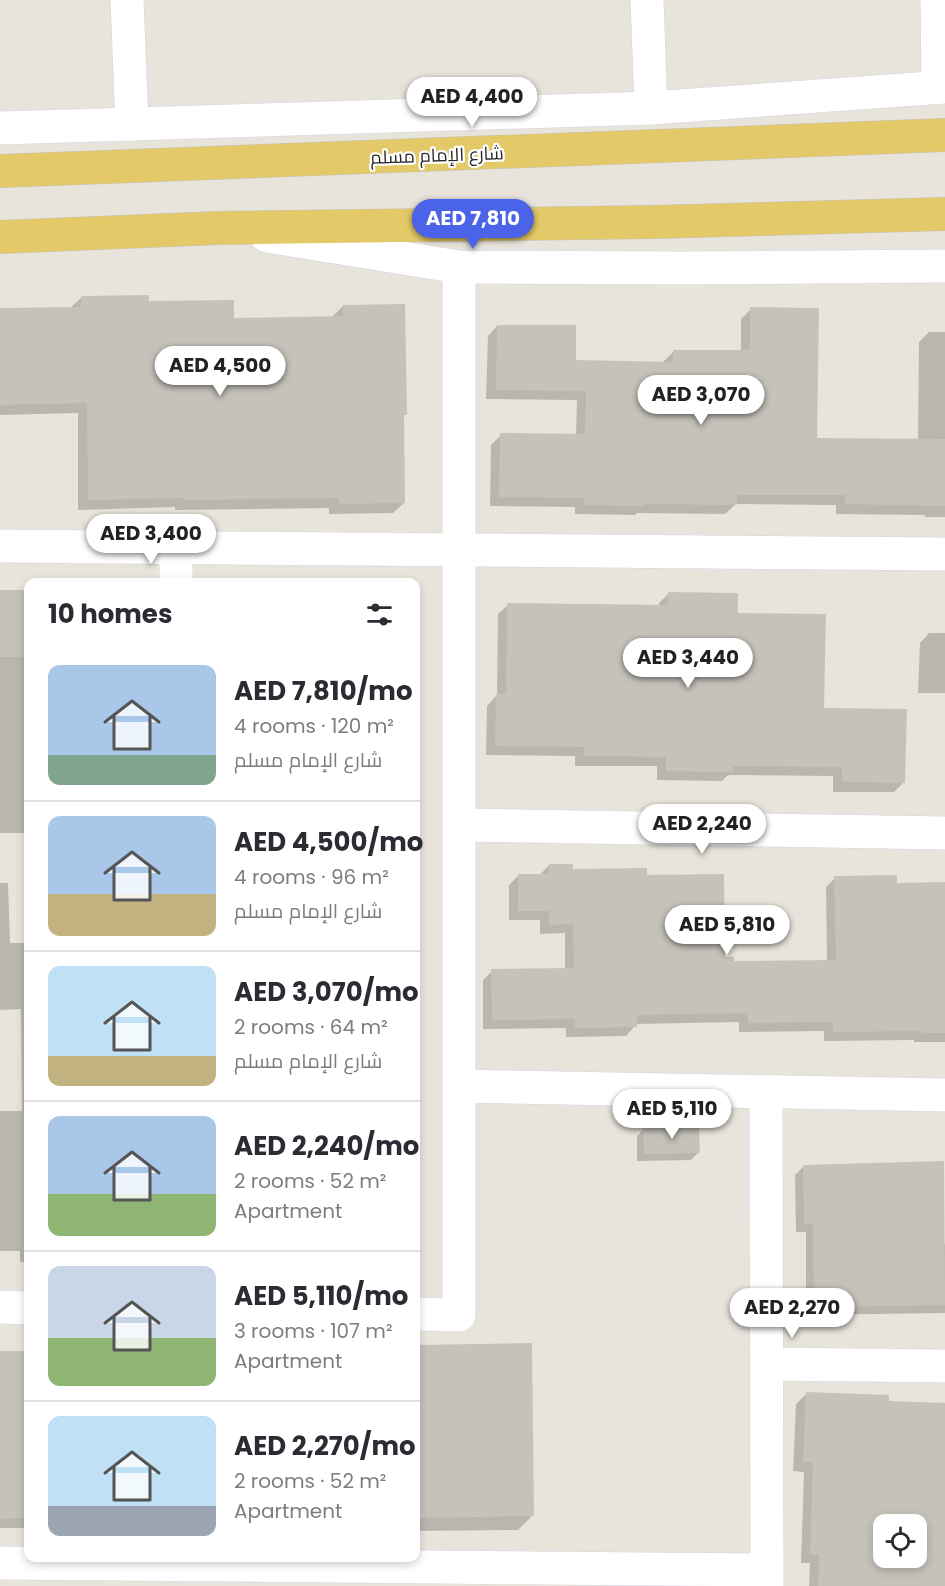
<!DOCTYPE html>
<meta charset="utf-8">
<style>
:root{--surface:#fff;--page:#f2f2f3;--text:#2b2b33;--muted:#7c7c81;--line:#e1e1e2;--accent:#4a63e8}
body{margin:0;font-family:Poppins,Cairo,sans-serif;background:var(--page);color:var(--text);height:100vh;display:flex;flex-direction:column;font-size:22px;white-space:nowrap}
*{box-sizing:border-box;margin:0}
p{font-size:20px;color:var(--muted)}
.icon{flex:none;width:33px;height:33px;fill:none;stroke:currentColor;stroke-width:2;stroke-linecap:round;stroke-linejoin:round}
.map{position:relative;flex:1;overflow:hidden}
.panel{position:absolute;left:24px;top:578px;width:396px;height:984px;display:flex;flex-direction:column;background:var(--surface);border-radius:12px;box-shadow:0 3px 9px #0003}
.panel>*{flex:none}
.buttons{position:absolute;left:873px;top:1514px;display:grid;gap:12px}
.buttons a{display:grid;place-items:center;width:54px;height:54px;border-radius:12px;background:var(--surface);box-shadow:0 3px 9px #0003;font-size:30px}
.price{position:absolute;translate:-50% -51px;padding:0 14px;border-radius:21px;background:#fff;color:#222;font-size:20px;line-height:39px;filter:drop-shadow(0 2px 3px #0008)}
.price::after{content:'';position:absolute;left:50%;top:36px;width:18px;height:14px;margin-left:-9px;background:inherit;clip-path:polygon(0 0,100% 0,50% 100%)}
.price.active{background:var(--accent);color:#fff}
ul{padding:0;list-style:none}
li{display:flex;align-items:center;gap:18px;height:150px;padding:0 24px}
li+li{border-top:2px solid var(--line)}
li span{display:grid;place-items:center;flex:none;width:168px;height:120px;border-radius:12px;color:#555}
li>.icon{margin-inline-start:auto}
span .icon{width:72px;height:72px;fill:#fffc;stroke-width:1}
li b{font-size:26px}
h2{display:flex;justify-content:space-between;align-items:center;height:72px;padding:0 24px;font-size:26px}
.map>svg:first-child{display:block}
.shadow{fill:#0003;fill-rule:evenodd}
.building{fill:#c5c2ba;fill-rule:evenodd}
.lines{fill:none;stroke-linecap:round;stroke-linejoin:round}
.minor-casing{stroke:#d1d3e0;stroke-width:34}
.major-casing{stroke:#c3c3c3;stroke-width:34}
.minor{stroke:#fff;stroke-width:33}
.major{stroke:#e3c967;stroke-width:33}
.labels{text-anchor:middle;dominant-baseline:central;stroke-width:4.5;stroke-linejoin:round;paint-order:stroke}
.street-label{font-size:18px;fill:#282828;stroke:#fff}
</style>
<div class="map">
<svg width="945" height="1586" viewBox="0 0 945 1586">
<rect width="100%" height="100%" fill="#e9e4db"/>
<g class="shadow">
<polygon points="82,297 147,303 233,319 332,317 343,306 405,414 402,417 404,503 393,513 329,514 329,508 175,510 175,507 78,510 78,413 0,415 0,309 70,308"/>
<polygon points="751,309 815,439 918,440 919,342 929,332 945,332 945,517 925,517 925,515 836,514 836,505 736,504 725,514 637,513 635,515 575,514 575,507 490,506 491,445 501,435 576,436 577,400 486,399 488,336 497,326 574,362 664,363 664,361 674,351 741,352 741,319"/>
<polygon points="375,578 375,582 233,582"/>
<polygon points="28,591 28,833 0,833 0,592"/>
<polygon points="669,593 736,615 823,710 904,782 894,792 833,792 833,776 728,775 722,781 657,780 657,766 575,766 575,756 486,755 487,706 497,695 498,614 508,605 659,606 659,603"/>
<polygon points="929,633 945,633 945,693 918,693 920,643"/>
<polygon points="549,865 571,870 645,876 724,958 732,963 827,961 826,887 835,878 896,884 945,883 945,1042 914,1042 914,1040 824,1041 824,1031 739,1032 739,1022 635,1024 635,1026 626,1036 566,1037 566,1028 483,1029 483,980 492,971 565,970 565,933 540,934 540,920 509,920 509,885 518,876 539,876"/>
<polygon points="0,883 8,883 10,943 28,943 28,1262 20,1262 20,1251 0,1251 0,1111 22,1111 21,1009 0,1010"/>
<polygon points="644,1129 698,1153 691,1160 637,1161 637,1136"/>
<polygon points="804,1166 945,1244 945,1313 806,1315 806,1232 796,1232 795,1175"/>
<polygon points="530,1344 532,1516 518,1530 416,1531 416,1346"/>
<rect x="0" y="1352" width="28" height="176"/>
<path d="M806,1394L887,1402L945,1404V1586H809L810,1563H801L804,1472L793,1471L796,1404ZM884,1524H916V1557H884Z"/>
</g>
<g class="building">
<polygon points="149,295 149,301 234,300 234,318 343,316 343,305 405,304 407,415 404,415 405,503 339,504 339,498 185,500 185,498 88,500 87,403 0,405 0,308 81,307 81,296"/>
<polygon points="750,307 819,308 817,438 945,439 945,506 845,504 845,495 737,495 737,505 646,504 646,506 584,505 584,498 499,497 500,433 585,434 586,391 496,390 497,325 576,325 576,360 673,362 673,350 750,350"/>
<rect x="0" y="590" width="28" height="67"/>
<polygon points="668,592 738,593 738,613 826,614 824,708 907,709 905,783 842,782 842,767 733,766 733,772 666,771 666,757 584,756 584,747 495,746 496,694 506,694 507,603 668,605"/>
<polygon points="549,864 573,864 573,869 647,868 647,875 724,874 725,957 734,957 734,961 836,960 834,876 897,875 897,883 945,882 945,1033 923,1033 923,1031 833,1032 833,1022 748,1023 748,1013 637,1015 637,1027 575,1028 575,1019 492,1020 491,969 574,968 573,924 549,925 549,911 518,911 518,874 549,874"/>
<polygon points="699,1126 700,1153 644,1154 643,1127"/>
<polygon points="944,1161 945,1305 814,1307 813,1224 804,1224 803,1165"/>
<polygon points="532,1343 534,1516 416,1518 416,1345"/>
<polygon points="0,1351 28,1351 28,1518 0,1519"/>
<path d="M806,1392L889,1395V1401L945,1403V1586H818L819,1554H810L813,1462H803ZM884,1524H916V1557H884Z"/>
</g>
<g class="lines">
<g class="minor-casing">
<g id="minor">
<polyline points="127,0 132,124"/>
<polyline points="647,0 651,108"/>
<polyline points="937,0 938,87"/>
<polyline points="0,128 651,108 945,87"/>
<polyline points="267,236 459,267 684,268 945,266"/>
<polyline points="0,546 945,554"/>
<polyline points="176,582 176,548"/>
<polyline points="459,825 945,833"/>
<polyline points="459,1086 945,1095"/>
<polyline points="766,1092 767,1586"/>
<polyline points="0,1307 28,1308"/>
<polyline points="416,1314 459,1315 459,267"/>
<polyline points="767,1364 945,1366"/>
<polyline points="0,1563 767,1570"/>
</g>
</g>
<g class="major-casing">
<g id="major">
<polyline points="0,171 945,135"/>
<polyline points="0,237 218,228 653,222 945,214"/>
</g>
</g>
<use href="#minor" class="minor"/>
<use href="#major" class="major"/>
</g>
<g class="labels">
<g class="street-label">
<text transform="translate(437 155) rotate(-2)">شارع الإمام مسلم</text>
</g>
</g>
</svg>
<div class="buttons">
<a><svg class="icon" aria-label="locate" viewBox="0 0 24 24"><circle cx="12" cy="12" r="6"/><path d="M12 2v4M12 18v4M2 12h4M18 12h4"/></svg></a>
</div>
<b class="price" style="left:472px;top:128px">AED 4,400</b>
<b class="price active" style="left:473px;top:250px">AED 7,810</b>
<b class="price" style="left:220px;top:397px">AED 4,500</b>
<b class="price" style="left:701px;top:426px">AED 3,070</b>
<b class="price" style="left:151px;top:565px">AED 3,400</b>
<b class="price" style="left:688px;top:689px">AED 3,440</b>
<b class="price" style="left:702px;top:855px">AED 2,240</b>
<b class="price" style="left:727px;top:956px">AED 5,810</b>
<b class="price" style="left:672px;top:1140px">AED 5,110</b>
<b class="price" style="left:792px;top:1339px">AED 2,270</b>
<section class="panel">
<h2>10 homes<svg class="icon" aria-label="filters" viewBox="0 0 24 24"><path d="M4 7h16M4 17h16"/><circle cx="9" cy="7" r="2"/><circle cx="15" cy="17" r="2"/></svg></h2>
<ul>
<li><span style="background:linear-gradient(#a9c7e8 75%,#7fa58c 0)"><svg class="icon" aria-label="home" viewBox="0 0 24 24"><path d="M3 11l9-7 9 7M6 9v11h12V9"/></svg></span><div><b>AED 7,810/mo</b><p>4 rooms · 120 m²</p><p>شارع الإمام مسلم</p></div></li>
<li><span style="background:linear-gradient(#a9c7e8 65%,#c2b280 0)"><svg class="icon" aria-label="home" viewBox="0 0 24 24"><path d="M3 11l9-7 9 7M6 9v11h12V9"/></svg></span><div><b>AED 4,500/mo</b><p>4 rooms · 96 m²</p><p>شارع الإمام مسلم</p></div></li>
<li><span style="background:linear-gradient(#bfe0f5 75%,#c2b280 0)"><svg class="icon" aria-label="home" viewBox="0 0 24 24"><path d="M3 11l9-7 9 7M6 9v11h12V9"/></svg></span><div><b>AED 3,070/mo</b><p>2 rooms · 64 m²</p><p>شارع الإمام مسلم</p></div></li>
<li><span style="background:linear-gradient(#a9c7e8 65%,#8fb573 0)"><svg class="icon" aria-label="home" viewBox="0 0 24 24"><path d="M3 11l9-7 9 7M6 9v11h12V9"/></svg></span><div><b>AED 2,240/mo</b><p>2 rooms · 52 m²</p><p>Apartment</p></div></li>
<li><span style="background:linear-gradient(#c9d6e8 60%,#8fb573 0)"><svg class="icon" aria-label="home" viewBox="0 0 24 24"><path d="M3 11l9-7 9 7M6 9v11h12V9"/></svg></span><div><b>AED 5,110/mo</b><p>3 rooms · 107 m²</p><p>Apartment</p></div></li>
<li><span style="background:linear-gradient(#bfe0f5 75%,#9aa5b1 0)"><svg class="icon" aria-label="home" viewBox="0 0 24 24"><path d="M3 11l9-7 9 7M6 9v11h12V9"/></svg></span><div><b>AED 2,270/mo</b><p>2 rooms · 52 m²</p><p>Apartment</p></div></li>
</ul>
</section>
</div>
